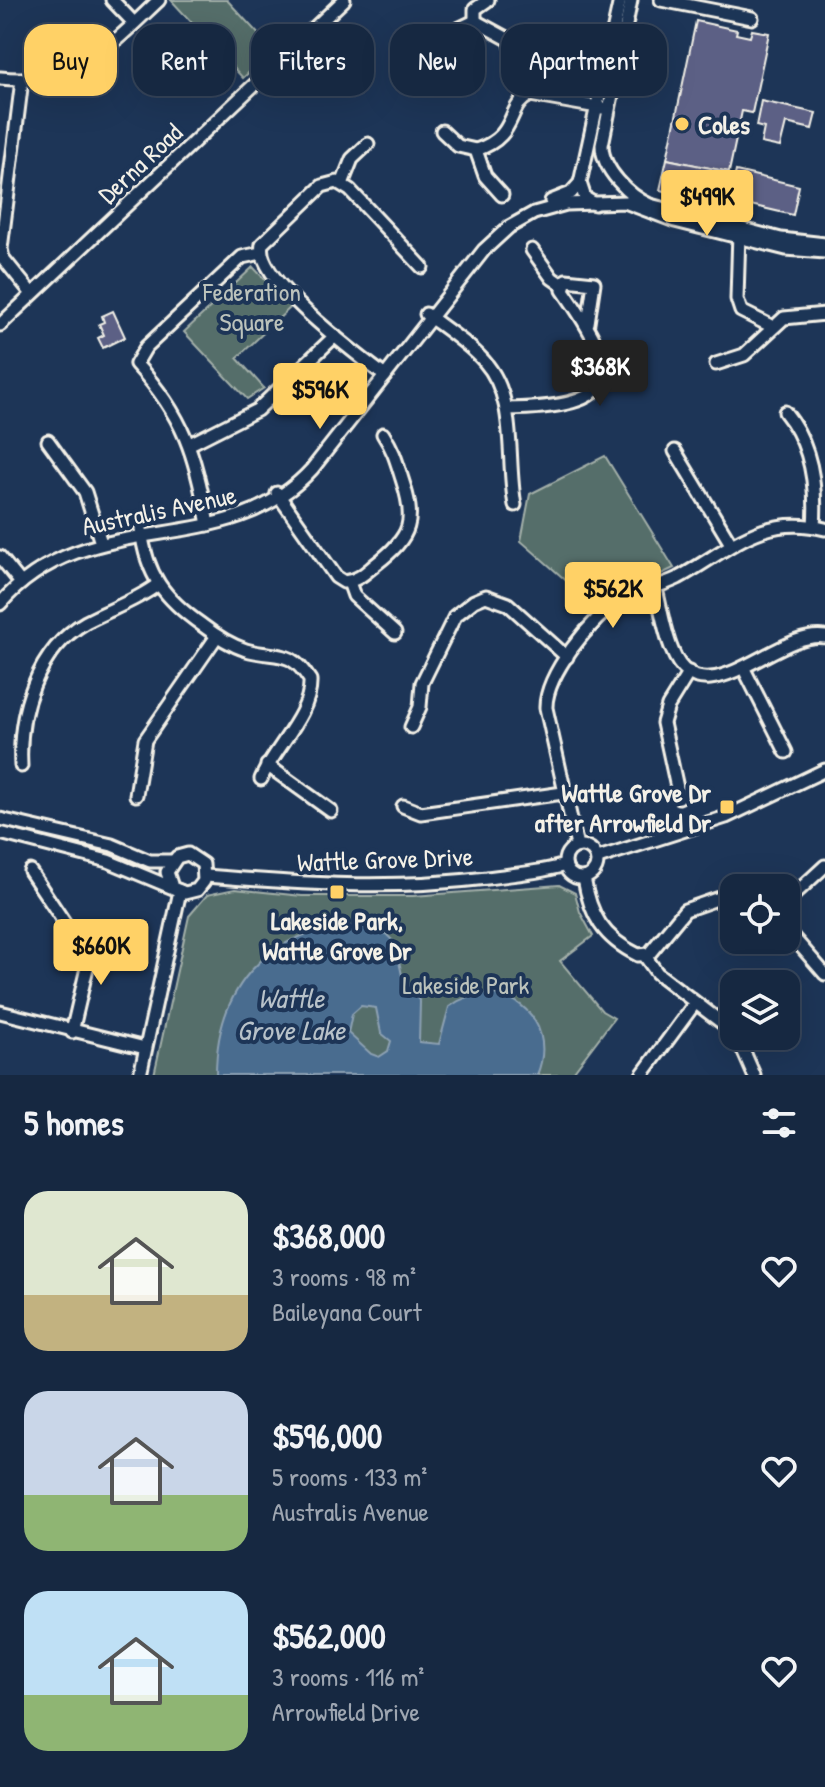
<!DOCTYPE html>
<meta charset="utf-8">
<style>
:root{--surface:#162841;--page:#23344c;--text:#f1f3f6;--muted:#9ea6b1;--line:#35445a;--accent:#ffd166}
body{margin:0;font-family:"Patrick Hand",sans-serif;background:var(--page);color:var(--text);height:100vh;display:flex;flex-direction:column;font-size:30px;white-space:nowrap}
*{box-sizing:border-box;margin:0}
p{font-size:26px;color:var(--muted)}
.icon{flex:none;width:44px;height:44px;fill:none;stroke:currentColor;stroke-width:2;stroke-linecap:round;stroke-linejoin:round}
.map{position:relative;height:1075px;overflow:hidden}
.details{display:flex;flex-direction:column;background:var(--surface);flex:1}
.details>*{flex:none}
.banner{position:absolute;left:24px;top:24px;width:778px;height:72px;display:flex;gap:16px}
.buttons{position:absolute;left:720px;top:874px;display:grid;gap:16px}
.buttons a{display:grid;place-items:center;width:80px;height:80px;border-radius:16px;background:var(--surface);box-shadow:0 8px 32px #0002,0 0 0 2px var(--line);font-size:40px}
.price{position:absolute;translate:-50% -68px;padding:0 18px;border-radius:8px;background:var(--accent);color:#111;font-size:26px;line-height:52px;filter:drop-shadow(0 2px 4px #0008)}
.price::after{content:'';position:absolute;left:50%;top:48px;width:24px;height:18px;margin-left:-12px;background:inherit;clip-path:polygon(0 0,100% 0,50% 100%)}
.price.current{background:#222;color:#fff}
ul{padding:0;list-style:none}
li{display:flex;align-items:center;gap:24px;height:200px;padding:0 24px}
li span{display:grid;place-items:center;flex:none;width:224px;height:160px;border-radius:24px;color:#555}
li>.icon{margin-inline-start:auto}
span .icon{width:96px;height:96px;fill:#fffc;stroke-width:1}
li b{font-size:34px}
h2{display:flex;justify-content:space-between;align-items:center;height:96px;padding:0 24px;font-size:34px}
.chip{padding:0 28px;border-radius:24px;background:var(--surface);box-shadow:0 8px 32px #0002,0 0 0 2px var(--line);font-size:28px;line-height:72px}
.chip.current{background:var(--accent);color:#111}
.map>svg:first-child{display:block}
.green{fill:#556e6a;stroke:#a4b0a9;stroke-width:2}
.water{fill:#486c8f;stroke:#8da1b3;stroke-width:2;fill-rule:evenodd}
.building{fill:#5b6085;stroke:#f4f1e8;stroke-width:2}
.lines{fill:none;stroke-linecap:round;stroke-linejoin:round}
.minor-casing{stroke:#f4f1e8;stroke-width:17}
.minor{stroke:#1d3557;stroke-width:11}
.poi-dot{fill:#ffd166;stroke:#1d3557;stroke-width:3}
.labels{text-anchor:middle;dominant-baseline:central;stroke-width:8;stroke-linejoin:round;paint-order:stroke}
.poi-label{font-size:26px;font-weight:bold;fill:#f4f1e8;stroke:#1d3557;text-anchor:start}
.street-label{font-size:26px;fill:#f4f1e8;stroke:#1d3557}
.park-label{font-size:26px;fill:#bcc3bc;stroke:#1d3557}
.water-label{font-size:28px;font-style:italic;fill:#b8c2c9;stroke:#1d3557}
</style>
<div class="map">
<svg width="825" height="1075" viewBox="0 0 825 1075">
<rect width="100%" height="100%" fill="#1d3557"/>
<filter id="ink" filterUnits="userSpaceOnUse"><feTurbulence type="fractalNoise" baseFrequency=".0125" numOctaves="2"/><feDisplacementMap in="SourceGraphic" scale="16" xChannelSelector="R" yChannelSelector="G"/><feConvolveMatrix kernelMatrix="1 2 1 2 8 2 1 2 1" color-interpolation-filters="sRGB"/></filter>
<g filter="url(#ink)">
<g class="green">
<polygon points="171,0 227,0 273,50 243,78"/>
<polygon points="253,267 291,307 237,358 264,388 247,399 184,332"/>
<polygon points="605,456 674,568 594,605 521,541 530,494"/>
<polygon points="559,885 575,893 580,912 593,936 560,961 602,1011 614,1018 571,1075 154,1075 189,916 207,895 235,889 302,896 413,896"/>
</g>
<path class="water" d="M349,926L380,928L395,943L402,975L420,1002L419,1042L439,1044L449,1007C500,970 561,1017 537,1075H216C216,991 264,932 349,926ZM361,1006L376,1008L381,1033L391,1041L388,1051L379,1057L371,1054L348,1033L352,1014Z"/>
<g class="building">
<polygon points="696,21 737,30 736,34 750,37 752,30 769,33 752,113 742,111 729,172 667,159"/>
<polygon points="761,101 816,113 812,129 786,123 780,147 761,143 764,128 756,126"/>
<polygon points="667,159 729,172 726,184 705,180 695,190 682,186 681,195 660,190"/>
<polygon points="736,171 799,186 793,215 729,200"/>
<polygon points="113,311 125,337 103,348 98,338 104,335 99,324 104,322 102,316"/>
</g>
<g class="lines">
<g class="minor-casing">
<g id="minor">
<polyline points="112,0 134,23"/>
<path d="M631,0L602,145C602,169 629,196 650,205L781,239L825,244"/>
<polyline points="661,0 752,18"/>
<polyline points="475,21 475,9 488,0"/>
<polyline points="433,41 475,21 510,40 526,97"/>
<path d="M0,78C76,86 108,48 159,0"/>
<polyline points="22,80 1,249 3,258 32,294"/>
<polyline points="442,131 458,146 476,150 485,176 502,195"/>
<path d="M476,150C519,136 505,107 530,95L603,108"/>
<polyline points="342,184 352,159 368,144"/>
<polyline points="551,201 571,193 580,183"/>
<polyline points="595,204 585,198 580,183 620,0"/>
<polyline points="739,232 737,299 741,311 773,327"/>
<polyline points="532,250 552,278 562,285"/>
<path d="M426,314C446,329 468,343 484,361C518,399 506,458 515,505"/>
<polyline points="0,325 344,0"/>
<polyline points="716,364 744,355 784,318 825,314"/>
<path d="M385,376C358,355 254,279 262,244L322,186L337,182L350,190L422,267"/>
<path d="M506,409C621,407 625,378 563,290L566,280L594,283L588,323"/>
<path d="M785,412C812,445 817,486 814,526"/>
<polyline points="48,441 85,492 101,543"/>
<polyline points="190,444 257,410 335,336"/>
<polyline points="675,451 731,544"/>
<path d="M277,493L336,577L344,582C358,581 366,572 376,564C412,536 416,521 402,479C396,460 394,451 383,434"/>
<path d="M208,525C196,456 184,416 136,364L146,347L242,257L261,253"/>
<path d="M141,529C146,575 165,599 202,625C215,635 230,645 246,650C277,659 289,647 310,680C312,714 274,748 261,779"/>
<polyline points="0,557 21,583"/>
<polyline points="349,582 354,596 395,633"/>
<path d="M656,589C661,609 664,631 672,650C701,724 778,628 825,637"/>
<path d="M0,604C89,501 225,565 312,469L484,250L509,227L534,213L566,204L625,202L675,221L786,249L825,252"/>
<polyline points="744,669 786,752"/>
<polyline points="411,727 420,707 422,683 455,616 474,601 486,596 508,604 567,657"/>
<polyline points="267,765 331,811"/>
<path d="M21,766C18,712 37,650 86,622C110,609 134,602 157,585"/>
<polyline points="136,795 145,740 217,636"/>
<polyline points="679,797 663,723 668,706 689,672"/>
<polyline points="403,806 421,813 563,793"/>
<polyline points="0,819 112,845 150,861 172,861"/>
<polyline points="0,833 108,861 185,893 197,890 204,881 203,864 188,854 177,857 167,872 171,884"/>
<circle cx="581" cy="862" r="16"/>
<path d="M577,846L546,708C545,675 592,617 621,600C638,590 660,587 678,578C729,550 762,513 825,529"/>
<polyline points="598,858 726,817 825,770"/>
<polyline points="30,871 66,925 88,940 90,955 72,1032"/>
<path d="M206,876C305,884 387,890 487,878C513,874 540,873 565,865"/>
<path d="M584,878C590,915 603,938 638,955L649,954L685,910L734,893"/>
<polyline points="786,902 825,866"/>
<polyline points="786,929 825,974"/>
<polyline points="645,956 657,973 734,1032"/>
<polyline points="0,1012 145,1048"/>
<polyline points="737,1036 754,1075"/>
<polyline points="140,1075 180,891"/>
<polyline points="642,1075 695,1003"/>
</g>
</g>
<use href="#minor" class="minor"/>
</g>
</g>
<g class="poi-dot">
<circle cx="682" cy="124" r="8"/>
<rect x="719" y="799" width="16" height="16" rx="4"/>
<rect x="329" y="884" width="16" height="16" rx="4"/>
</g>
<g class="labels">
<g class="poi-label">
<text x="698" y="124">Coles</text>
<text x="711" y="792" text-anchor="end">Wattle Grove Dr<tspan x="711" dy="30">after Arrowfield Dr</tspan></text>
<text x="337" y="920" text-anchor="middle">Lakeside Park,<tspan x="337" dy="30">Wattle Grove Dr</tspan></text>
</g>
<g class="street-label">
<text transform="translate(140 163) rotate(-43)">Derna Road</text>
<text transform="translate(159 510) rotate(-12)">Australis Avenue</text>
<text transform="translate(385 859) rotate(-2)">Wattle Grove Drive</text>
</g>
<g class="park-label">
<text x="252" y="291">Federation<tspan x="252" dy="30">Square</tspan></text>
<text x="466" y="984">Lakeside Park</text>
</g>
<g class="water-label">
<text x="291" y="998">Wattle<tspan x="291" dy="32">Grove Lake</tspan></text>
</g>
</g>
</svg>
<div class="buttons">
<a><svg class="icon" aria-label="locate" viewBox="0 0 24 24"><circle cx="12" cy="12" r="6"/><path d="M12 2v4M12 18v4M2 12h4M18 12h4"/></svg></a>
<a><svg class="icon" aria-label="layers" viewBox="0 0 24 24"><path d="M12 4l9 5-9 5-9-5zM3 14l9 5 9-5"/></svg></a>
</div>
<b class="price" style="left:707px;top:238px">$499K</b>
<b class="price current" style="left:600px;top:408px">$368K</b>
<b class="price" style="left:320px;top:431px">$596K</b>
<b class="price" style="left:613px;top:630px">$562K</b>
<b class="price" style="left:101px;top:987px">$660K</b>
<div class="banner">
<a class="chip current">Buy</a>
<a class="chip">Rent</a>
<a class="chip">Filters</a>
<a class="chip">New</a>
<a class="chip">Apartment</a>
</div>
</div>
<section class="details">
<h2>5 homes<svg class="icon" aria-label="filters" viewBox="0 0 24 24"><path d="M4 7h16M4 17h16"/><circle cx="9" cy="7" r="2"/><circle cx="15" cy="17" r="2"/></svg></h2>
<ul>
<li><span style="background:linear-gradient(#dfe7d0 65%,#c2b280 0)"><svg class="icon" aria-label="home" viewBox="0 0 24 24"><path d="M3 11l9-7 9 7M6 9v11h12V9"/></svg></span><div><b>$368,000</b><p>3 rooms · 98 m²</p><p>Baileyana Court</p></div><svg class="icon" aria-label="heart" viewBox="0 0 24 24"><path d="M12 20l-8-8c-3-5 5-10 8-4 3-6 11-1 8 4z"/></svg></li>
<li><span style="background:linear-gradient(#c9d6e8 65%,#8fb573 0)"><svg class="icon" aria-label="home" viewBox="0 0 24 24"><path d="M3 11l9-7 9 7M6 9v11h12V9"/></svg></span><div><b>$596,000</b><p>5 rooms · 133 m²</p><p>Australis Avenue</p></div><svg class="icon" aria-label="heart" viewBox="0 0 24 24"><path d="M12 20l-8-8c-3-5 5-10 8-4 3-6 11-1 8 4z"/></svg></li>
<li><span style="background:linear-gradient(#bfe0f5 65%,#8fb573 0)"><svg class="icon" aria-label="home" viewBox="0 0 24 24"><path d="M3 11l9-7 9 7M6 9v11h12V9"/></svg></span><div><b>$562,000</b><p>3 rooms · 116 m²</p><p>Arrowfield Drive</p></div><svg class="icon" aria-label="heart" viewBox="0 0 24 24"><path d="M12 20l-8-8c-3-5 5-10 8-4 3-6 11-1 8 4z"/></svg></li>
</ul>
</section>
